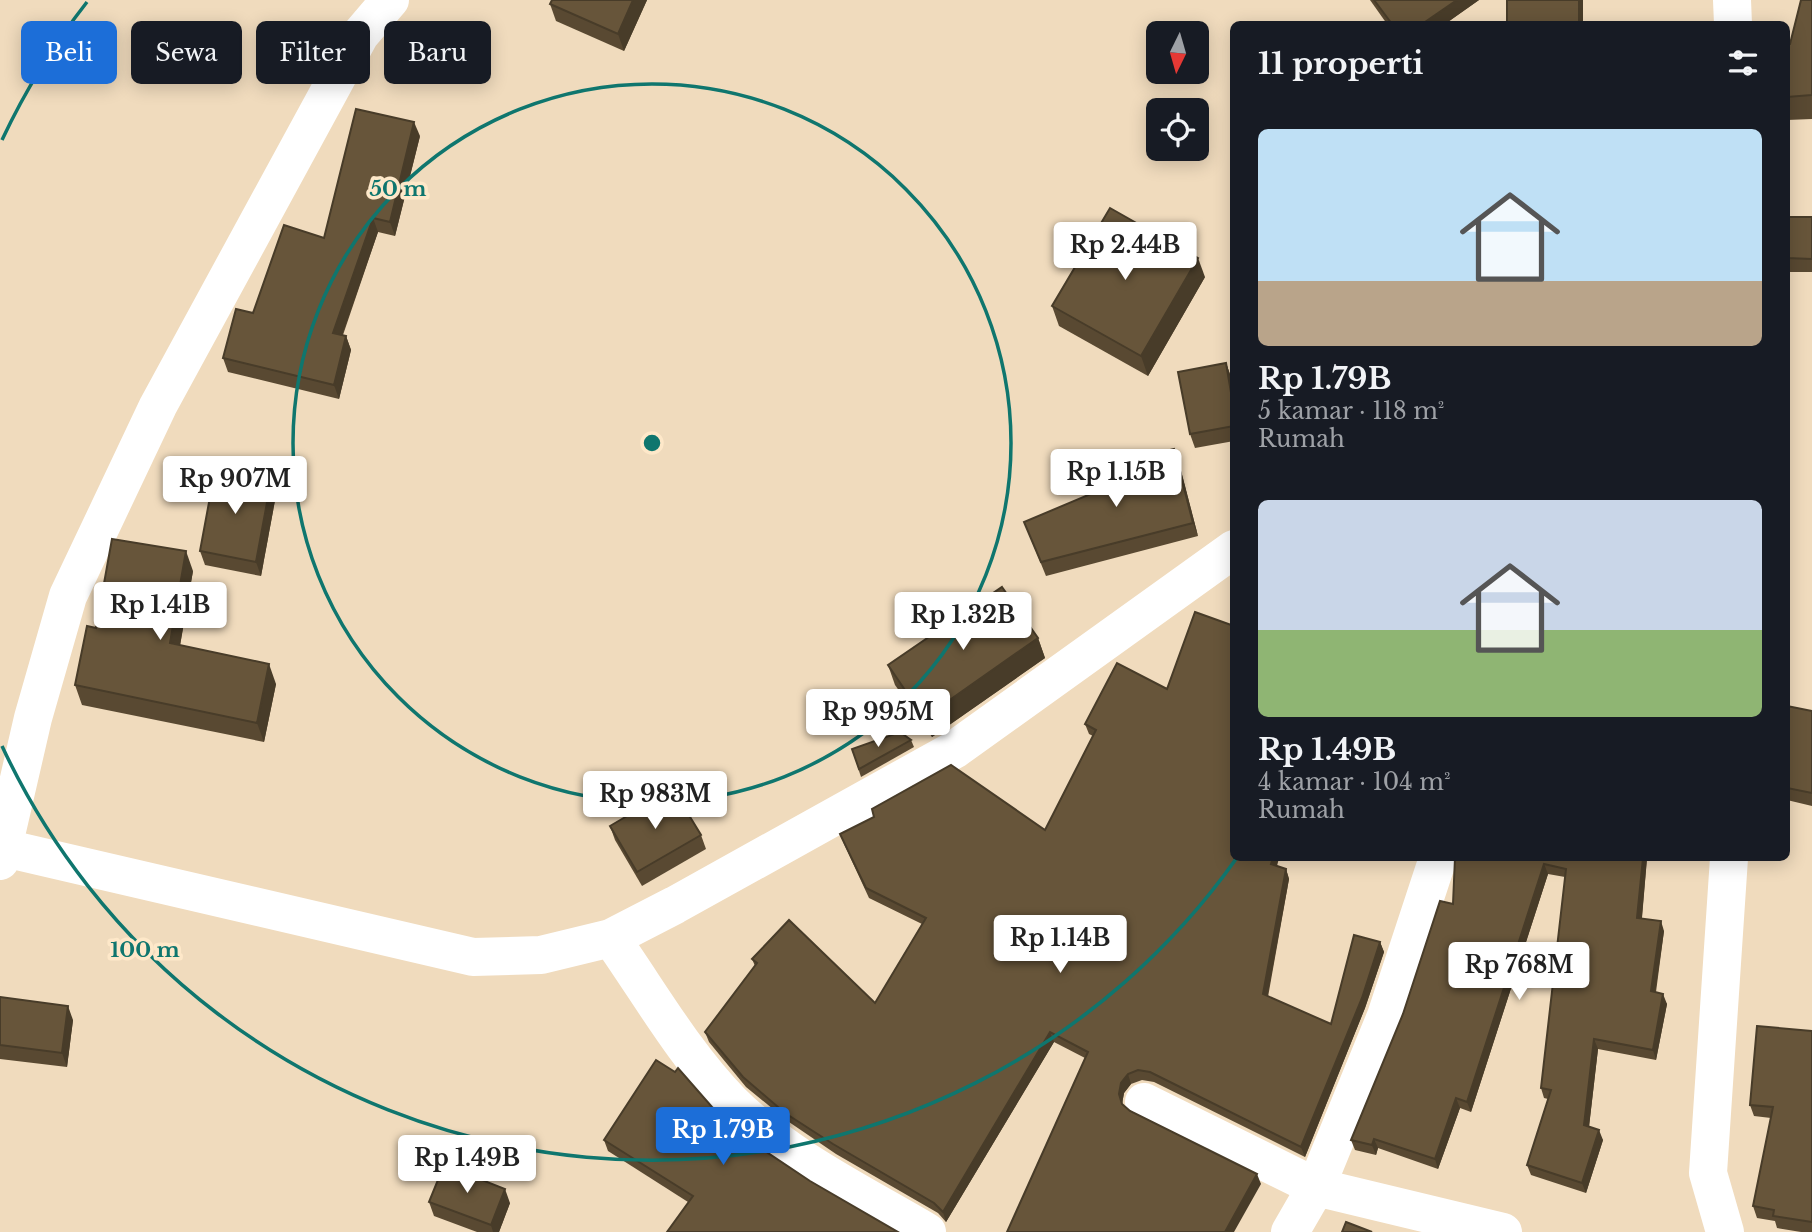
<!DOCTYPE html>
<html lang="id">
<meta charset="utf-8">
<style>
:root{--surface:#171b24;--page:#242831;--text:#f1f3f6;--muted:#9ea1a6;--accent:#1c6ed8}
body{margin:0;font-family:"Libre Baskerville",serif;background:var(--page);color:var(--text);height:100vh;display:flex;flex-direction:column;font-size:26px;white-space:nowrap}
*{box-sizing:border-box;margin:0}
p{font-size:23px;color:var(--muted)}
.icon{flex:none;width:38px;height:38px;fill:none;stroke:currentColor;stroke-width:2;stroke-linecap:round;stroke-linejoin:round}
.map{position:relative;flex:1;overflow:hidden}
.details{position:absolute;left:1230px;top:21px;width:560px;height:840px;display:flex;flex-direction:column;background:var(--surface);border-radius:10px;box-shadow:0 4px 18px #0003}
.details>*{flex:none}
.hud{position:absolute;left:21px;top:21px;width:665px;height:63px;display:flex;gap:14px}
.needle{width:46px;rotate:185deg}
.controls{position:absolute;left:1146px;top:21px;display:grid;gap:14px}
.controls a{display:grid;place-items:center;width:63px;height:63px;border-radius:10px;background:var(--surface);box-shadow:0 4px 18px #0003;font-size:35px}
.price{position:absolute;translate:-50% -60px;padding:0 16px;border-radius:7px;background:#fff;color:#222;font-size:23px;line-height:46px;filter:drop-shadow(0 2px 4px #0008)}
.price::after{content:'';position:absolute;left:50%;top:42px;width:21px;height:16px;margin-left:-10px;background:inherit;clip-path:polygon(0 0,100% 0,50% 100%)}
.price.active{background:var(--accent);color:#fff}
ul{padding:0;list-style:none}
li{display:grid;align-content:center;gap:14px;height:371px;padding:0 28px}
li span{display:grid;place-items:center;height:217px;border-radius:10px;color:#555}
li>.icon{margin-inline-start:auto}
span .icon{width:126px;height:126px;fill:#fffc;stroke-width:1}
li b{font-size:30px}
h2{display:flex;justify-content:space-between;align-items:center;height:84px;padding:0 28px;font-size:30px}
.chip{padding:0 24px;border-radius:10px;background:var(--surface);box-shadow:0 4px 18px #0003;font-size:24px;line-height:63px}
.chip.active{background:var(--accent);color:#fff}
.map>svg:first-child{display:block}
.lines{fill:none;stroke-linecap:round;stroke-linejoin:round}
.minor{stroke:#fff;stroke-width:38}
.wall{fill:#594932}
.shaded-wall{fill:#483c29}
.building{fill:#67553a;stroke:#483c29;stroke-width:2}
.ring{fill:none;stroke:#0f766e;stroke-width:3.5}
.centre{fill:#0f766e;stroke:#fee8c9;stroke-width:3.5}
.ring-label{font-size:21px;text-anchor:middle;font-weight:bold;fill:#0f766e;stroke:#fee8c9;stroke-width:7;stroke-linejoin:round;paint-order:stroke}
</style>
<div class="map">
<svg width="1812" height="1232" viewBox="0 0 1812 1232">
<rect width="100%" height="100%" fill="#f0dbbd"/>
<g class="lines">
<g class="minor">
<polyline points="1732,0 1733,24"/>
<polyline points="4,848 473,957 541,955 611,938 675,905 954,750 1234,549"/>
<polyline points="0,861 33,718 68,596 158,406 360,35 390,0"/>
<path d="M611,938C649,992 684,1054 731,1102C786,1157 861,1193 927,1232"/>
<polyline points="1144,1102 1316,1187 1386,1016 1438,858"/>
<polyline points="1290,1232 1316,1187 1503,1232"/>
<polyline points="1725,1232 1708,1173 1729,858"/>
</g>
</g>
<g class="wall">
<polygon points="552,0 647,0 624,51 556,21 550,4"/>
<polygon points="1370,0 1479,0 1445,24 1387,24"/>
<polygon points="1812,0 1812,119 1787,120 1787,44 1790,44"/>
<polygon points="420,136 395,236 378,232 343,335 346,336 351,350 339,399 228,372 223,358 253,313"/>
<polygon points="1787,217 1812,217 1812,272 1788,272 1787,269"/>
<polygon points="1205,277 1148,376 1059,326 1052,306"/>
<polygon points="1226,363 1231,377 1234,394 1234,441 1195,448 1190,434"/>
<polygon points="1179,463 1198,536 1046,576 1024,522"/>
<polygon points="276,495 261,576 205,565 200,551"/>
<polygon points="193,571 180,645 276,684 264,742 82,705 75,685 96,628"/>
<polygon points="1038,638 1045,658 932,737 895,685 888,665"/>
<polygon points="1117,663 1277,866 1286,869 1289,879 1268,997 1331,1024 1380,942 1384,952 1365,1008 1305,1157 1154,1082 1142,1080 1131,1084 1124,1093 1122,1104 1130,1111 1261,1184 1007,1232 1085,1058 1054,1042 946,1222 938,1213 836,1154 789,1122 746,1087 709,1042 705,1032 755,966 752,959 875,1003 922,924 869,898 844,844 840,834 1045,830 1093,736 1089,734 1085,724"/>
<polygon points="1787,706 1812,711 1812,806 1787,800"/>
<polygon points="911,740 914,747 861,777 852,749"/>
<polygon points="610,826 701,835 706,849 642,886 615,840"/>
<polygon points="1455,858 1647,858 1642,918 1664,931 1656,992 1667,1004 1656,1060 1598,1049 1589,1127 1603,1140 1586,1193 1531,1175 1527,1165 1548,1099 1544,1098 1541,1088 1565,877 1548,874 1471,1112 1460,1108 1438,1169 1378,1148 1376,1155 1355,1150 1351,1140 1453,904"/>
<polygon points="0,997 73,1020 67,1067 0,1059"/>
<polygon points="1812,1031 1812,1232 1801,1232 1777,1228 1775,1221 1757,1218 1753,1206 1771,1118 1754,1116 1750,1105"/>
<polygon points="712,1107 759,1147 688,1202 608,1151 604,1140"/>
<polygon points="429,1202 510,1203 499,1232 477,1232 434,1216"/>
</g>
<g class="shaded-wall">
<polygon points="633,0 647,0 624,51 618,34"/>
<polygon points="1457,0 1479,0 1445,24 1422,24"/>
<rect x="1579" y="0" width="4" height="24"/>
<polygon points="414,122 420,136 395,236 390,222"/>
<polygon points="373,218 378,232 338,347 333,333"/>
<polygon points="1198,258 1205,277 1148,376 1141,356"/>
<polygon points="346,336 351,350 339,399 334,385"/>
<polygon points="1226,363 1231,377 1234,394 1234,410"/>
<polygon points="1174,449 1179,463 1198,536 1193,523"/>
<polygon points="271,481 276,495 261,576 256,562"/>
<polygon points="186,551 193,571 177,663 170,643"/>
<polygon points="1038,638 1045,658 932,737 924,718"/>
<polygon points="269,664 276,684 264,742 257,723"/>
<polygon points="1273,858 1279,858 1275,874 1271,864"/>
<polygon points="1643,858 1647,858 1641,927 1637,918"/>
<polygon points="1544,864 1548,874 1471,1112 1467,1102"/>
<polygon points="1286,869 1289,879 1266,1004 1263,994"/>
<polygon points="1661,921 1664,931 1654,1001 1651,991"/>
<polygon points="1380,942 1384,952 1365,1008 1305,1157 1301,1147"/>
<polygon points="1663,994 1667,1004 1656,1060 1653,1050"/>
<polygon points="68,1006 73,1020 67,1067 62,1053"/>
<polygon points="1050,1032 1054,1042 946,1222 943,1212"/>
<polygon points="1594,1039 1598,1049 1588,1135 1584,1125"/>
<polygon points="1128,1074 1131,1084 1124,1093 1122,1104 1119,1094 1121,1083"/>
<polygon points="1456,1098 1460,1108 1438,1169 1435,1159"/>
<polygon points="1599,1130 1603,1140 1586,1193 1582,1183"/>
<polygon points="1374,1139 1378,1148 1376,1155 1372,1145"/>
<polygon points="1257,1174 1261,1184 1234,1232 1225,1232"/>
<polygon points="505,1189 510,1203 499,1232 493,1232 491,1225"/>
</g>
<g class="building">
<polygon points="552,0 633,0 618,34 550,4"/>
<polygon points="1374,0 1457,0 1422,24 1392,24"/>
<rect x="1507" y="0" width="72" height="24"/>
<polygon points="1801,0 1812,0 1812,95 1787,97 1787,44 1790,44"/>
<polygon points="356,109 414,122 390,222 373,218 333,333 346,336 334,385 223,358 236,309 253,313 284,225 324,238"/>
<polygon points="1110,208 1198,258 1141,356 1052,306"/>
<polygon points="1787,217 1812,217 1812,259 1787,258"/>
<polygon points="1226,363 1234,410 1234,426 1190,434 1178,372"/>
<polygon points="1174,449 1193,523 1041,562 1024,522 1105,488 1100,468"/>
<polygon points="215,470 271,481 256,562 200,551"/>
<polygon points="112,539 186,551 170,643 269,664 257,723 75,685 87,626 96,628"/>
<polygon points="1002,587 1038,638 924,718 888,665"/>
<polygon points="1195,612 1234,626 1234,858 1273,858 1271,864 1286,869 1263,994 1331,1024 1354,935 1380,942 1362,998 1301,1147 1150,1072 1138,1070 1128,1074 1121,1083 1119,1094 1122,1104 1130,1111 1257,1174 1225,1232 1007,1232 1088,1052 1050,1032 943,1212 934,1203 833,1144 785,1113 743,1077 705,1032 757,963 752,959 789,920 875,1003 926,918 866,888 840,834 874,817 872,809 951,765 1045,830 1096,730 1085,724 1117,663 1167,689"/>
<polygon points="1787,706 1812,711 1812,793 1787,788"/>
<polygon points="900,732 911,740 859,769 852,749"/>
<polygon points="673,789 701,835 637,872 610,826"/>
<polygon points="1455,858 1643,858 1637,918 1661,921 1651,991 1663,994 1653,1050 1594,1039 1584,1125 1599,1130 1582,1183 1527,1165 1551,1090 1541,1088 1566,869 1544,864 1467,1102 1456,1098 1435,1159 1374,1139 1372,1145 1351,1140 1403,1014 1440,901 1453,904"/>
<polygon points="0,997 68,1006 62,1053 0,1045"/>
<polygon points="1757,1026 1812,1031 1812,1222 1773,1216 1774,1210 1753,1206 1773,1107 1750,1105"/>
<polygon points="656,1060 675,1072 678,1068 712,1107 759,1147 810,1181 898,1232 667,1232 693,1196 604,1140"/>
<polygon points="444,1165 505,1189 491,1225 429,1202"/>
<polygon points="1346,1222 1372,1232 1342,1232"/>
</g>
<g class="ring">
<circle cx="652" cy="443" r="359"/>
<path d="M1236 859A717 717 0 0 1 2 746M2 140A717 717 0 0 1 87 2"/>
</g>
<circle cx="652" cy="443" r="10" class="centre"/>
<g class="ring-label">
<text x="398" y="196">50 m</text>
<text x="145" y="957">100 m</text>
</g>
</svg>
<div class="controls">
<a><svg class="needle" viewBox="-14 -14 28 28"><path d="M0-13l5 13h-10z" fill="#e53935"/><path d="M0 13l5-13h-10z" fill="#9ea1a6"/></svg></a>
<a><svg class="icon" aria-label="locate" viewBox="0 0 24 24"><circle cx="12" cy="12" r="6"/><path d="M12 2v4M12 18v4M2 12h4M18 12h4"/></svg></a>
</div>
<b class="price" style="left:1125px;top:282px">Rp 2.44B</b>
<b class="price" style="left:1116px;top:509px">Rp 1.15B</b>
<b class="price" style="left:235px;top:516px">Rp 907M</b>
<b class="price" style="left:160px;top:642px">Rp 1.41B</b>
<b class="price" style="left:963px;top:652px">Rp 1.32B</b>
<b class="price" style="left:878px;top:749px">Rp 995M</b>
<b class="price" style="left:655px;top:831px">Rp 983M</b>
<b class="price" style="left:1060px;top:975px">Rp 1.14B</b>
<b class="price" style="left:1519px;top:1002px">Rp 768M</b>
<b class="price active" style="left:723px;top:1167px">Rp 1.79B</b>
<b class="price" style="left:467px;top:1195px">Rp 1.49B</b>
<div class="hud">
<a class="chip active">Beli</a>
<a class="chip">Sewa</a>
<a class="chip">Filter</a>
<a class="chip">Baru</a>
</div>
<section class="details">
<h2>11 properti<svg class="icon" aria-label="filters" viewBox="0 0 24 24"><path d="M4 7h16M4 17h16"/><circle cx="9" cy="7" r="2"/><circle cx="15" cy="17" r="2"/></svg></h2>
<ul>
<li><span style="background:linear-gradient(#bfe0f5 70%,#b9a48a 0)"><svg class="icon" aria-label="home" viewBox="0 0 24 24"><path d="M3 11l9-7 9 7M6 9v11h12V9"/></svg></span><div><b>Rp 1.79B</b><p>5 kamar · 118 m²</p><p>Rumah</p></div></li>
<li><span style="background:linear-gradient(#c9d6e8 60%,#8fb573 0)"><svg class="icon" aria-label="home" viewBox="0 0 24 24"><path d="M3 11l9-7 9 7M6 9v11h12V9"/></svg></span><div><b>Rp 1.49B</b><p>4 kamar · 104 m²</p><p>Rumah</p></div></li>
</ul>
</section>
</div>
